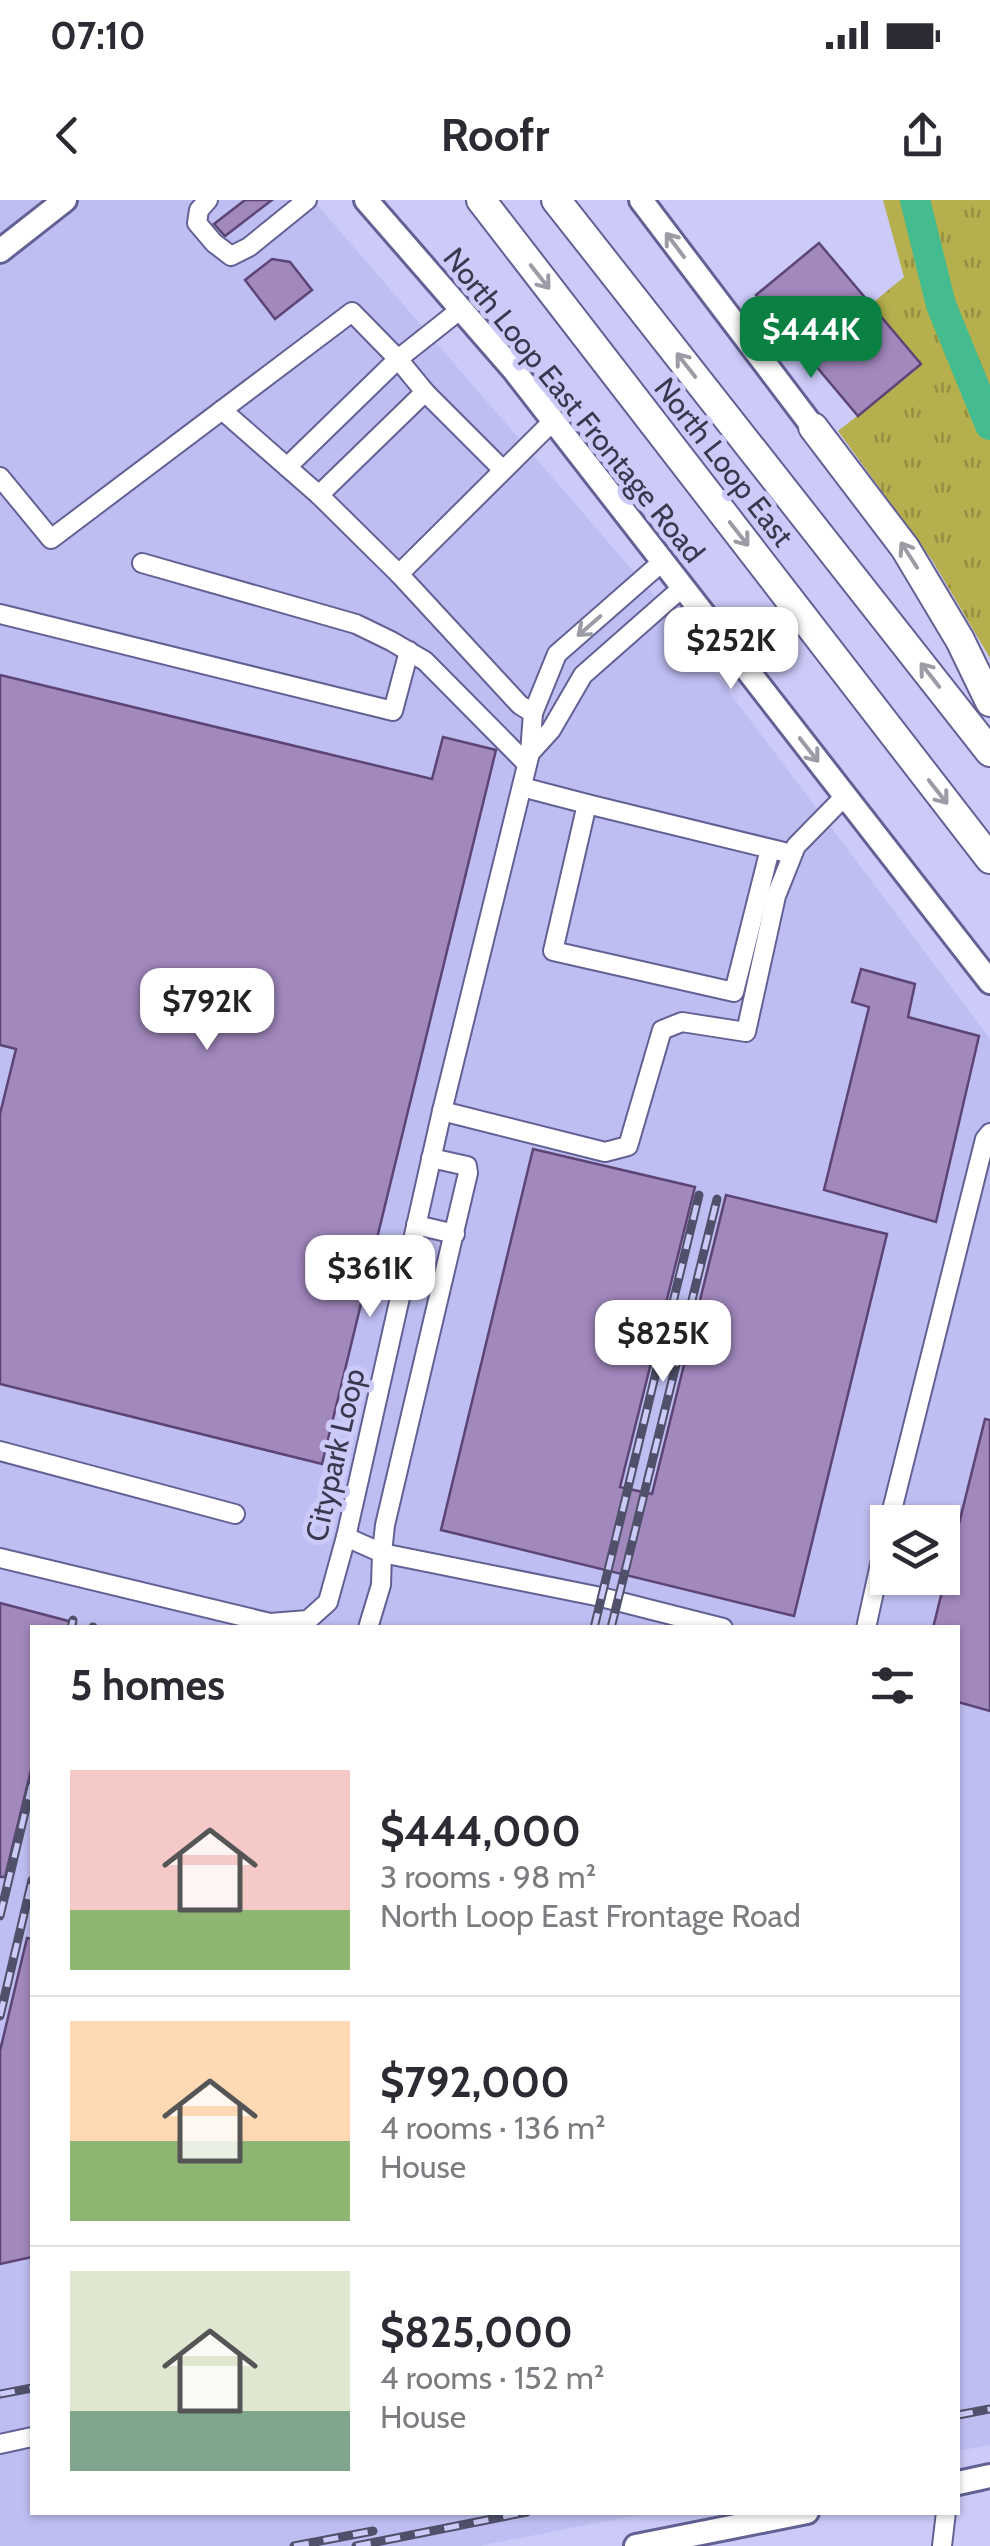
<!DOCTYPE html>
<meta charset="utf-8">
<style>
:root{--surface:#fff;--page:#f7f7f7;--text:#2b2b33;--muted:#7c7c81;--line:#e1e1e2;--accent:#0b8043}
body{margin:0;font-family:Cabin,sans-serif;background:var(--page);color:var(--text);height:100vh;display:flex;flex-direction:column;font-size:38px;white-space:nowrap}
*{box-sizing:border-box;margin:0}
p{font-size:32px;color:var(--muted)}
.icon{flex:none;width:55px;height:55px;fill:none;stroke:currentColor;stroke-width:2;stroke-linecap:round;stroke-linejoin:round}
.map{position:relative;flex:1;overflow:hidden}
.panel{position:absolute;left:30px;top:1425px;width:930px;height:890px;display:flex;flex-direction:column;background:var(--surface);border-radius:0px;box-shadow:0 2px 8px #0004}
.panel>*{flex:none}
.controls{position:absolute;left:870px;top:1305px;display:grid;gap:20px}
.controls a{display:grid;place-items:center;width:90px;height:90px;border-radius:0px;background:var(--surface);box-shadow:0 2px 8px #0004;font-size:50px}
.price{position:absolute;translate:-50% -85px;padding:0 22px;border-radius:20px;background:#fff;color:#222;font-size:32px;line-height:65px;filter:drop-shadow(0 2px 5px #0008)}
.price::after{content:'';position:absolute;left:50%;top:60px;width:30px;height:22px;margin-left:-15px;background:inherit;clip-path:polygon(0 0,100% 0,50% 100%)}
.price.selected{background:var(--accent);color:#fff}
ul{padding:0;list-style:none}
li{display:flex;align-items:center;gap:30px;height:250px;padding:0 40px}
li+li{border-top:2px solid var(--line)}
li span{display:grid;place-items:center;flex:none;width:280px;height:200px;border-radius:0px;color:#555}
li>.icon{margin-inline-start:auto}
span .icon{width:120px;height:120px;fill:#fffc;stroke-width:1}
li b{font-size:42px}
h2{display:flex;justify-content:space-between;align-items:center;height:120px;padding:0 40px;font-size:42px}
.status{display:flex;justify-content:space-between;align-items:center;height:70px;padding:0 50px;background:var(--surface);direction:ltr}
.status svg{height:28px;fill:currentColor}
header{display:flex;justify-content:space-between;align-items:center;height:130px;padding:0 40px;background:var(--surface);font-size:45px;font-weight:700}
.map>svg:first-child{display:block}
.built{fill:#bfbef2;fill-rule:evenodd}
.grass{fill:url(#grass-tufts)}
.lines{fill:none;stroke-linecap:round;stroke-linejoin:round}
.river{stroke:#45bb90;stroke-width:30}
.building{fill:#a188bd;stroke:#5c4574;stroke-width:2.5}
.minor-casing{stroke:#636194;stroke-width:22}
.major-casing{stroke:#636194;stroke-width:28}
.highway-casing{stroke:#636194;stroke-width:32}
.minor{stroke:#fff;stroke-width:18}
.major{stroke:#fff;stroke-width:22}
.highway{stroke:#fff;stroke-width:28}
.rail-casing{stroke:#50506b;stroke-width:9}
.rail{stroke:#cbcaf9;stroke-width:5;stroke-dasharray:15;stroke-linecap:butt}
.oneway{stroke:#9c9ca7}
.labels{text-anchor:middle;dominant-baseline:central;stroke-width:10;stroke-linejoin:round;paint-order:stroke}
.street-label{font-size:30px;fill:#38384f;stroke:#cbcaf9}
</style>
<div class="status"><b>07:10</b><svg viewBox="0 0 49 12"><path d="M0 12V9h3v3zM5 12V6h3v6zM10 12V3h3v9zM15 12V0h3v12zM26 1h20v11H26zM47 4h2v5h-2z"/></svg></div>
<header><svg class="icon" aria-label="back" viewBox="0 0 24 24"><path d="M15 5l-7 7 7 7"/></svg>Roofr<svg class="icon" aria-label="share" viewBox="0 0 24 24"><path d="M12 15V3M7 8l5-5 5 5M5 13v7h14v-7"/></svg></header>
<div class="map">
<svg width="990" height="2346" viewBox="0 0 990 2346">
<defs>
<pattern id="grass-tufts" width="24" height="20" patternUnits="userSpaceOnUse" patternTransform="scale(2.5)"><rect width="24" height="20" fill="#b5af4d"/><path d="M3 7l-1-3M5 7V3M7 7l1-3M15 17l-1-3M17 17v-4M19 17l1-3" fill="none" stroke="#948f42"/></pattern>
</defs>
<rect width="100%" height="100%" fill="#cbcaf9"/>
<path class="built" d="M0,0H313L672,416L990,839V2245L958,2251V1428H32V2312L648,2313L479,2346H0ZM888,1322H942V1378H888Z"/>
<polygon class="grass" points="883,0 990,0 990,458 932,360 838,231 916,170 869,106 904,77"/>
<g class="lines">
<polyline class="river" points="915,0 941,105 990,225"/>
</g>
<g class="building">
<polygon points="245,0 272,0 225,36 214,24"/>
<polygon points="819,43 921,164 858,216 756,95"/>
<polygon points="272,59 290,62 312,90 275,119 245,80"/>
<polygon points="0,475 432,579 443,537 496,550 322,1264 0,1184 0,914 16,849 0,845"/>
<polygon points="861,769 915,784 908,817 979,836 936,1022 824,990 869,807 852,802"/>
<polygon points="533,949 695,987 620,1287 652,1294 726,995 887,1034 794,1416 441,1330"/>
<polygon points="985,1219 990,1220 990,1511 958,1502 958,1428 933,1428"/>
<polygon points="0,1403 76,1423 75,1428 32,1428 32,1566 5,1677 0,1677"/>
<polygon points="27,1738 32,1739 32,2057 0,2064 0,1851"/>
</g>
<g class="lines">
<g class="minor-casing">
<g id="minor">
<polyline points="208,0 199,10 197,23 214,43 231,56 249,47 307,0"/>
<polyline points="222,210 319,295"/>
<polyline points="287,267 398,159 425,192"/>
<polyline points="0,277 51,339 352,112 398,159 461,109"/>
<polyline points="142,363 356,424 391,441 425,461 527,564"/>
<polyline points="399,374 319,295 425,192 503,270"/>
<polyline points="0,414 393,511 409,451"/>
<polyline points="533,513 520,505 399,374 553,221"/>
<polyline points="530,553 551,530 583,475 683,387"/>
<polyline points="522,587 587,604"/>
<polyline points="770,649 734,792 553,751 587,604 792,654"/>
<polyline points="442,911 605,952 628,946 662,830 682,822 746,832 776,696 796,646 845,596"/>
<polyline points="431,958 467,966 468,973 385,1325 382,1353 601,1397 723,1428"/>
<polyline points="416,1025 455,1034"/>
<polyline points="0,1251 235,1314"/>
<polyline points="889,1322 985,939 990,933"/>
<polyline points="346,1337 382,1353 381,1385 368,1428"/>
<polyline points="0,1358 270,1423 308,1420 328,1402 346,1337 442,911 530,553 533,513 557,454 662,362"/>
<polyline points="866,1428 888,1328"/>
<polyline points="0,2244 32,2237"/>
<polyline points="942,2346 946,2312"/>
</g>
</g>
<g class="major-casing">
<g id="major">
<polyline points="366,0 513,169 990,782"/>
<polyline points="641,0 813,227"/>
<polyline points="0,51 65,0"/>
<polyline points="958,2283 990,2276"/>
<polyline points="636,2346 807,2312"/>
</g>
</g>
<g class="highway-casing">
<g id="highway">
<polyline points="481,0 990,659"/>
<polyline points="556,0 990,552"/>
<polyline points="813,227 905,348 960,440 990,502"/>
</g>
</g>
<use href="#minor" class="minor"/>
<use href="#major" class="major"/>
<use href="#highway" class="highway"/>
<g class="rail-casing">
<g id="rail">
<polyline points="71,1428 73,1420"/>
<polyline points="93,1428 93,1427"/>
<polyline points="594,1428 699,995"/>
<polyline points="611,1428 717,999"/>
<polyline points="0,1716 32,1583"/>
<polyline points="0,1816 32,1680"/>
<polyline points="0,2194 32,2188"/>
<polyline points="958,2215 990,2209"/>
<polyline points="294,2346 373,2331"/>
<polyline points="356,2346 527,2312"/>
</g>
</g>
<use href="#rail" class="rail"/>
</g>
<defs><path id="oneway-shaft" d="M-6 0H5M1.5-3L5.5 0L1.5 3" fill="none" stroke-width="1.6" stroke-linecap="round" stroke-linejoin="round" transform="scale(2.5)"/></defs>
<g class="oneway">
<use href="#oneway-shaft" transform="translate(675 45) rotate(-127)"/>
<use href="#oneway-shaft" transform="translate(540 77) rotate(52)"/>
<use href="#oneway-shaft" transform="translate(686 165) rotate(-128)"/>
<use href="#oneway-shaft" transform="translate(739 334) rotate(52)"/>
<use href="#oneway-shaft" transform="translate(909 355) rotate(-123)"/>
<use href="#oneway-shaft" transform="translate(589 426) rotate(139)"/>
<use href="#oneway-shaft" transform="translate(930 475) rotate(-128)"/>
<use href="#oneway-shaft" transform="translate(809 550) rotate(52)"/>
<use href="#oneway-shaft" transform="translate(938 592) rotate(52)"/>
</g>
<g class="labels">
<g class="street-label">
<text transform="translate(574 205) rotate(51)">North Loop East Frontage Road</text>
<text transform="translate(724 262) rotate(52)">North Loop East</text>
<text transform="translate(335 1255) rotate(-77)">Citypark Loop</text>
</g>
</g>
</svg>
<div class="controls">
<a><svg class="icon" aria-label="layers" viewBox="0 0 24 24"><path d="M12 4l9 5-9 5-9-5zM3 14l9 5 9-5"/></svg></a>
</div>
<b class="price selected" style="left:811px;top:181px">$444K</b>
<b class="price" style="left:731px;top:492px">$252K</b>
<b class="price" style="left:207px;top:853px">$792K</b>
<b class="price" style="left:370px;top:1120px">$361K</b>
<b class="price" style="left:663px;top:1185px">$825K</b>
<section class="panel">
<h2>5 homes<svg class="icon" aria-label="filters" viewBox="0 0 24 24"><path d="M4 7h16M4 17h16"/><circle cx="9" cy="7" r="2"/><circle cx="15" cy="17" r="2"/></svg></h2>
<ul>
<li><span style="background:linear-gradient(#f6c9c9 70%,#8fb573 0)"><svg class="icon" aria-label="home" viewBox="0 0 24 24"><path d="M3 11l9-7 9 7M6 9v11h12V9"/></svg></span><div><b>$444,000</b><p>3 rooms · 98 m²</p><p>North Loop East Frontage Road</p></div></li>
<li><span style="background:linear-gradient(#ffd9b3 60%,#8fb573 0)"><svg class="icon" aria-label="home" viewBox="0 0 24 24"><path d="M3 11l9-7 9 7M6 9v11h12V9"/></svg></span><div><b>$792,000</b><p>4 rooms · 136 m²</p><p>House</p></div></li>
<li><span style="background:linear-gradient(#dfe7d0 70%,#7fa58c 0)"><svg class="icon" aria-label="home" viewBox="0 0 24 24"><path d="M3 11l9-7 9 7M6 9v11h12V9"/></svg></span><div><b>$825,000</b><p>4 rooms · 152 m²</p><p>House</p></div></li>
</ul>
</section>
</div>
